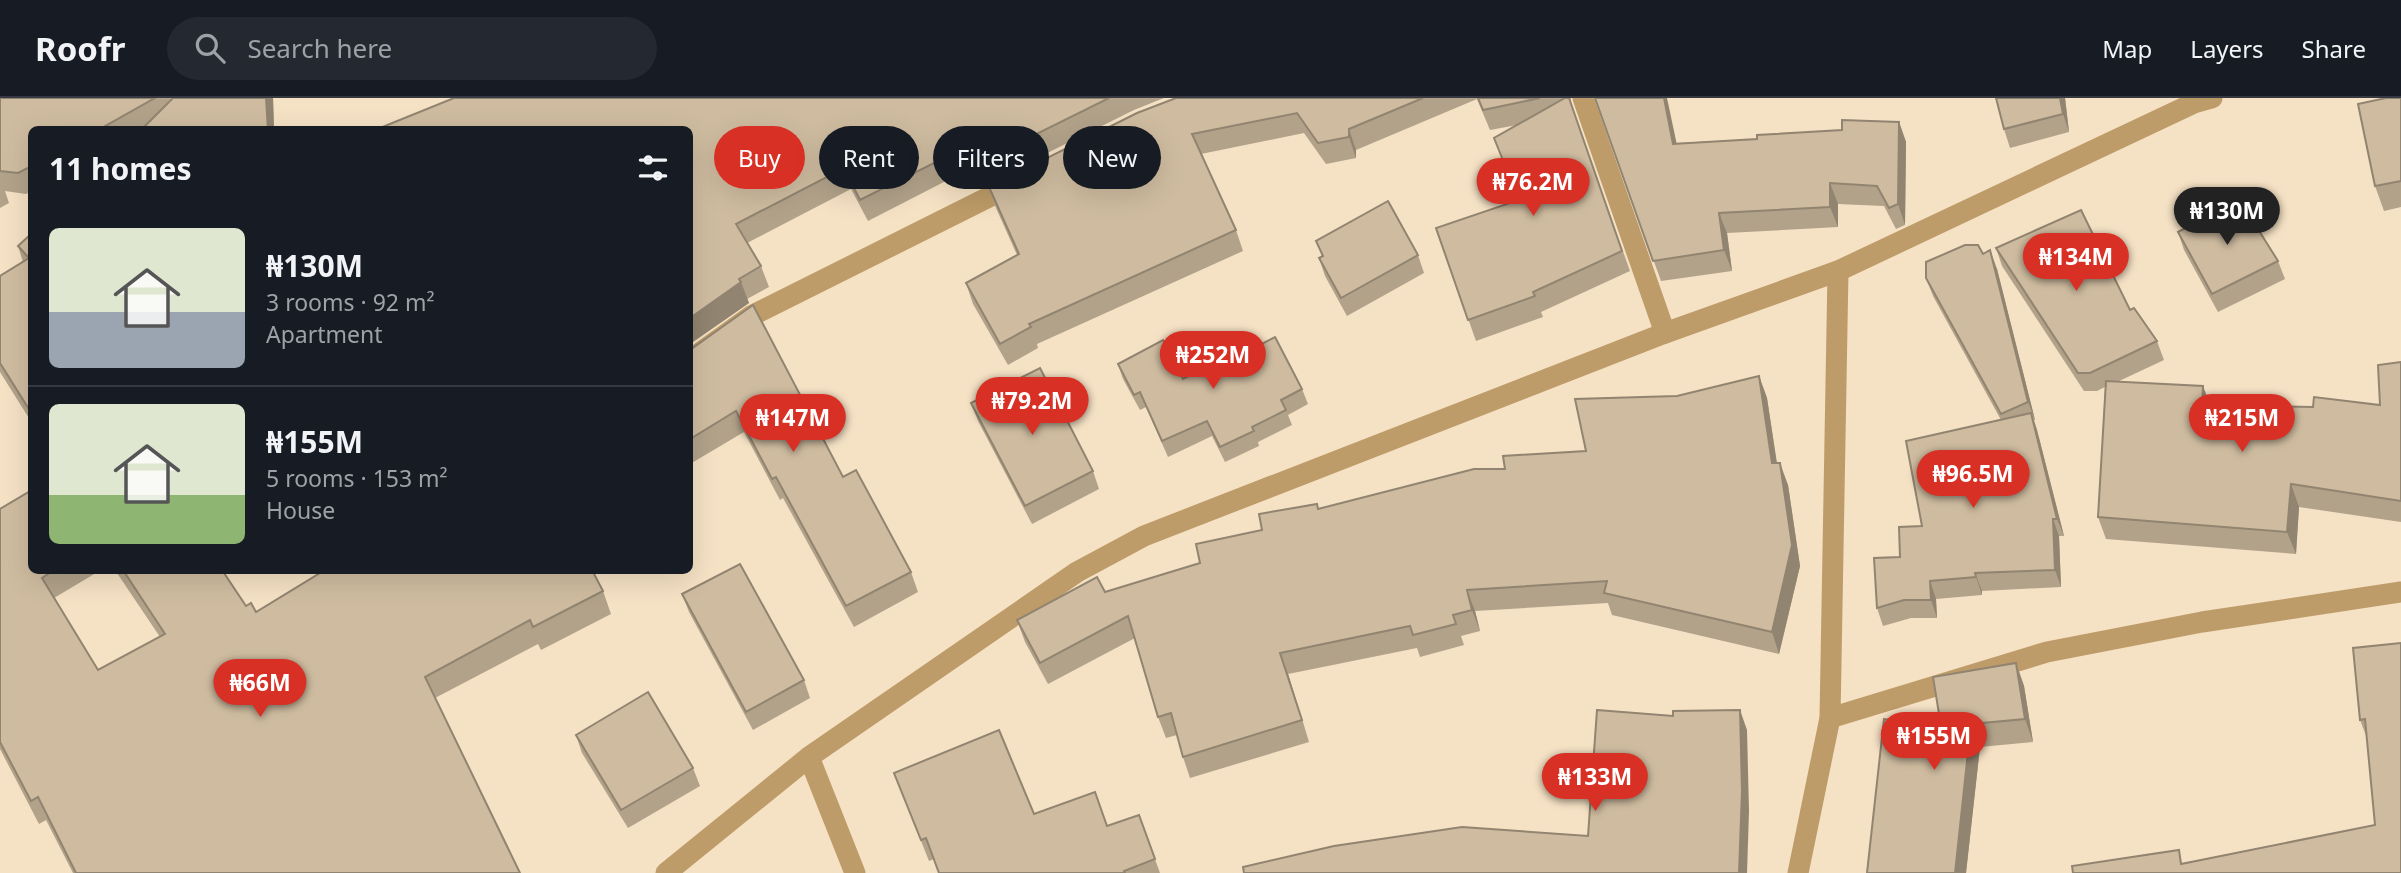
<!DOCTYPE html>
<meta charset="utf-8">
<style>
:root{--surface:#171b24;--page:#242831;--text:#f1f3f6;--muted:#9ea1a6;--line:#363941;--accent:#d93025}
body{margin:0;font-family:"Noto Sans",sans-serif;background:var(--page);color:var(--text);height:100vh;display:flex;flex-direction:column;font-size:26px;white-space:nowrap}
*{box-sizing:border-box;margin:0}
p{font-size:23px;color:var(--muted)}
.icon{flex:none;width:38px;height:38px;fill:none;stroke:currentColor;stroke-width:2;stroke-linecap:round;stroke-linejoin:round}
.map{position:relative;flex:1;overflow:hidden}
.panel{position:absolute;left:28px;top:28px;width:665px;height:448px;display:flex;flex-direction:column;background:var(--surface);border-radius:10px;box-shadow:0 7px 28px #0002}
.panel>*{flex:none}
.guide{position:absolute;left:714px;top:28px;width:665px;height:63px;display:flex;gap:14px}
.price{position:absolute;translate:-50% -60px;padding:0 16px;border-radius:24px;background:var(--accent);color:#fff;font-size:23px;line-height:46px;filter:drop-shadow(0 2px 4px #0008)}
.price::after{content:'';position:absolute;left:50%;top:42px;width:21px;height:16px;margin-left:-10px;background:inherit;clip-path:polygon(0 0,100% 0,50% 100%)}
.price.current{background:#222;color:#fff}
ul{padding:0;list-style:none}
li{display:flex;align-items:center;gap:21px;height:175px;padding:0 21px}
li+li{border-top:2px solid var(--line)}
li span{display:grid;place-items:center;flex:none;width:196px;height:140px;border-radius:10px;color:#555}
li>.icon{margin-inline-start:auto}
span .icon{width:84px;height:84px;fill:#fffc;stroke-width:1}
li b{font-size:30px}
h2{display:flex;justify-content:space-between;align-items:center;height:84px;padding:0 21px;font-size:30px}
.pill{padding:0 24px;border-radius:32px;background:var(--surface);box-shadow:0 7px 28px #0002;font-size:24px;line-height:63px}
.pill.current{background:var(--accent);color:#fff}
header{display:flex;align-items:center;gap:42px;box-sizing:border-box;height:98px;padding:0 35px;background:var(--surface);border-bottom:2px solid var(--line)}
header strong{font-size:33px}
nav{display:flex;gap:38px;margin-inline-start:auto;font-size:24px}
.search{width:490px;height:63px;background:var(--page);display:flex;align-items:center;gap:18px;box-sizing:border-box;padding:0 24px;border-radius:38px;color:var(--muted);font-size:26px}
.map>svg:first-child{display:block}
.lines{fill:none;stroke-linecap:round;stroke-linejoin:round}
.minor{stroke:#be9c69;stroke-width:21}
.wall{fill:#b2a28a}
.shaded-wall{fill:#918470}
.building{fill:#cfbca0;stroke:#918470;stroke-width:2}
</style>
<header>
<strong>Roofr</strong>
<div class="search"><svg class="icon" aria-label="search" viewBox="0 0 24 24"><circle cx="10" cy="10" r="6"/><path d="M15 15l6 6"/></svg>Search here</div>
<nav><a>Map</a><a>Layers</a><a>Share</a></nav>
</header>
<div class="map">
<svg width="2401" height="775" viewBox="0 0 2401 775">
<rect width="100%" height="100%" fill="#f5e1c4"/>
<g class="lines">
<g class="minor">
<polyline points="1583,0 1665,235"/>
<polyline points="690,262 751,218 1017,85"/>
<polyline points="1830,620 2047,554 2202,524 2401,494"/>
<polyline points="809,659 855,775"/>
<polyline points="666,775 809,659 1077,474 1144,438 1665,235 1838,173 2194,5 2212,0"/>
<polyline points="1798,775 1830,620 1838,173"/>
</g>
</g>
<g class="wall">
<polygon points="0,0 273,0 274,32 32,32 32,93 26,96 5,93 9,105 0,110"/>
<polygon points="452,0 1164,0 1134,12 985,86 977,67 868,123 851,91 747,145 761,168 769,189 747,201 749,205 690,246 690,32"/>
<polygon points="1176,0 1571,0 1570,4 1574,15 1630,173 1541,214 1543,219 1476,243 1436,130 1519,102 1494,40 1517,27 1490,32 1477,1 1356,52 1356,60 1326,66 1304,35 1201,56 1236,132 1243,153 1037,246 1038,250 1008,267 973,206 966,185 1017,157 996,110 989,89"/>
<polygon points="1595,0 1676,45 1757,41 1842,32 1899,24 1906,44 1905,127 1896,131 1884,108 1838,106 1838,129 1727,135 1732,173 1661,183"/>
<polygon points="2065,0 2069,34 2010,50 2004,31"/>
<polygon points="2401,0 2401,109 2384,113 2375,88"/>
<polygon points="2178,134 2278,163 2285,181 2218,214 2184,152"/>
<polygon points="32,135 32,325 0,274 0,178 23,164 18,148"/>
<polygon points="1316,143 1418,157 1424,175 1347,218 1325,178 1319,160 1322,158"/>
<polygon points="1996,150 2130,212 2157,243 2164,262 2117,284 2210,307 2313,309 2380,307 2401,264 2401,424 2299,409 2296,456 2106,441 2098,419 2105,289 2097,293 2084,293 2002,168"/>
<polygon points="1983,156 1997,171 2035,322 2034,322 2037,332 2064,438 2059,438 2061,489 1982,493 1982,497 1936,501 1937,520 1911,520 1883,528 1877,510 1900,459 2001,322 1933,198 1926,180"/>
<polygon points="690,252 843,379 911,474 918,494 854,529 783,400 780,402 744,334 690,366"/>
<polygon points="1118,266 1183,281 1221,267 1302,291 1308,306 1288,317 1292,327 1258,344 1259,348 1225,364 1212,338 1168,359 1146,309 1140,312 1123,281"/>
<polygon points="1759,278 1767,300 1777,365 1788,387 1800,468 1779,556 1612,517 1608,505 1475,513 1480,533 1461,538 1464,547 1420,559 1417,550 1288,576 1309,644 1190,680 1183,659 1177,637 1166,640 1158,619 1135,540 1048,586 1025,544 1017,522 1105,494 1200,465 1262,432 1319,410 1505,371 1586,353 1677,298"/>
<polygon points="971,305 1093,373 1099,391 1032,426 978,323"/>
<polygon points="0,411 32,472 101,472 54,500 98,572 160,539 115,472 222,472 246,508 256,514 603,493 611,516 541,552 538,546 435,600 520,775 73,775 46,722 39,726 0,651"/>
<polygon points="682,496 804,582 810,600 753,632 689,514"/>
<polygon points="2353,550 2401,775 2184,765 2375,727 2367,640 2360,622"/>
<polygon points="2016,565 2024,588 2033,644 1980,649 1966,775 1867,775 1941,628"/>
<polygon points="576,637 693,670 700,688 628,730 582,655"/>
<polygon points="894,675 1034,716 1107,728 1139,717 1160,775 939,775 934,761 929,763"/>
</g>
<g class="shaded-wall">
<polygon points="266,0 273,0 274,32 268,32"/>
<polygon points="1664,0 1667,0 1681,66 1673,46"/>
<polygon points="2060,0 2065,0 2069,34 2063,16"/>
<polygon points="1899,24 1906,44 1905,127 1898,106"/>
<polygon points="1349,31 1356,52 1356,60 1349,39"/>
<polygon points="1830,85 1838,106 1838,129 1830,109"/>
<polygon points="1719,115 1727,135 1732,173 1724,152"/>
<polygon points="1990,152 1997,171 2035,322 2028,304"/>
<polygon points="741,184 749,205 690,246 690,220"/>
<polygon points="1759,278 1767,300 1780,387 1772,365"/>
<polygon points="2203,288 2212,311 2202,307"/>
<polygon points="2031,315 2037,332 2064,438 2057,421"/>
<polygon points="1780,365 1788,387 1800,468 1779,556 1772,534"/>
<polygon points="2291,386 2299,409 2296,456 2287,434"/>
<polygon points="2053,421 2059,438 2061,489 2055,472"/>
<polygon points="1975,475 1982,493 1982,497 1976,479"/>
<polygon points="1930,483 1936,501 1937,520 1931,502"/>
<polygon points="1467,492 1475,513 1480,533 1472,512"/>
<polygon points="1280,555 1288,576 1309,644 1302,622"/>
<polygon points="2016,565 2024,588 2033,644 2025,621"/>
<polygon points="1740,612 1747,632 1749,713 1747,775 1739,775"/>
<polygon points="1971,626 1980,649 1966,775 1955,775"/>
</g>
<g class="building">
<polygon points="0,0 155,0 98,32 32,32 32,68 18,75 0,73"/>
<polygon points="173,0 266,0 268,32 141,32"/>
<polygon points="454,0 1109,0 978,65 970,47 860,102 844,70 736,126 761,168 739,181 741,184 690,220 690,32 375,32"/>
<polygon points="1176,0 1423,0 1349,31 1349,39 1318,45 1297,15 1192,36 1236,132 1029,226 1031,229 1000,246 966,185 1019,156 989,89 1137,15"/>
<polygon points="1478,0 1540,0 1483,12"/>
<polygon points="1565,0 1569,0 1622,153 1533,194 1535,198 1468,222 1436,130 1519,102 1494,40"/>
<polygon points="1595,0 1664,0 1673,46 1757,41 1757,37 1842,32 1842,22 1899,24 1898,106 1889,110 1877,88 1830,85 1830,109 1719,115 1724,152 1653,163"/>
<polygon points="1996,0 2060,0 2063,16 2004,31"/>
<polygon points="2386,0 2401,0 2401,83 2375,88 2358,6"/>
<polygon points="2239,101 2278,163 2212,196 2178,134"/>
<polygon points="1388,103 1418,157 1341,200 1319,160 1323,158 1316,143"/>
<polygon points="2081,112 2130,212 2134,210 2157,243 2090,275 2078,275 1996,150"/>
<polygon points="32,135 32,316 0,265 0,178 29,160 18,148"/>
<polygon points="1965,147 1978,147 1983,156 1990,152 2028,304 2001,316 1926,180 1926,164"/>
<polygon points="753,207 843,379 856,372 911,474 846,508 776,379 772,381 736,313 690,341 690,252"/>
<polygon points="1275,239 1302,291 1281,302 1286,312 1252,329 1254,333 1220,349 1207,323 1162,343 1140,294 1134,297 1118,266 1163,242 1183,281 1220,263 1221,267"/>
<polygon points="2401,264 2401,403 2291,386 2287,434 2098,419 2106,283 2203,288 2202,307 2313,309 2314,299 2380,307 2378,267"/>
<polygon points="1040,270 1093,373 1025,408 971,305"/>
<polygon points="1759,278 1772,365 1780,365 1792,447 1772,534 1604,495 1607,483 1467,492 1472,512 1453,517 1456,526 1413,537 1410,528 1280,555 1302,622 1183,659 1171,615 1158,619 1128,518 1040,565 1017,522 1097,479 1105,494 1200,465 1196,446 1262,432 1259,416 1317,406 1318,411 1474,371 1505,371 1503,358 1586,353 1575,301 1677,298"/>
<polygon points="2031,315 2057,421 2053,421 2055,472 1975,475 1976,479 1930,483 1931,502 1904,502 1877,510 1874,460 1900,459 1899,429 1922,428 1906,343"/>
<polygon points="32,392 32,472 54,472 42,480 98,572 165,536 123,472 222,472 246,508 251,505 256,514 325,472 592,472 603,493 533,529 530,522 425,579 520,775 76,775 38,699 31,703 0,644 0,411"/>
<polygon points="740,466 804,582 746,614 682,496"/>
<polygon points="2401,545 2401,775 2073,775 2072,768 2179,752 2181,766 2375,727 2365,621 2360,622 2353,550"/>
<polygon points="2016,565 2025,621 1971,626 1955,775 1867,775 1884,621 1941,628 1933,579"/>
<polygon points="648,594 693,670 621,712 576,637"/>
<polygon points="1597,612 1673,618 1673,613 1740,612 1742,693 1739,775 1244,775 1243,769 1334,748 1462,729 1588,738"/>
<polygon points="999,632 1034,716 1095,694 1107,728 1139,717 1155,761 1124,773 1125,775 939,775 926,740 921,742 894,675"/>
</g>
</svg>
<b class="price" style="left:1533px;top:120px">₦76.2M</b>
<b class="price current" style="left:2227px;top:149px">₦130M</b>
<b class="price" style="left:2076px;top:195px">₦134M</b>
<b class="price" style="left:1213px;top:293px">₦252M</b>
<b class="price" style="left:1032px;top:339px">₦79.2M</b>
<b class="price" style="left:793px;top:356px">₦147M</b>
<b class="price" style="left:2242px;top:356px">₦215M</b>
<b class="price" style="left:1973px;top:412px">₦96.5M</b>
<b class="price" style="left:260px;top:621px">₦66M</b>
<b class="price" style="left:1934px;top:674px">₦155M</b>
<b class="price" style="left:1595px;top:715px">₦133M</b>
<div class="guide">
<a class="pill current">Buy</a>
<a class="pill">Rent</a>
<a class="pill">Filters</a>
<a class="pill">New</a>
</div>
<section class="panel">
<h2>11 homes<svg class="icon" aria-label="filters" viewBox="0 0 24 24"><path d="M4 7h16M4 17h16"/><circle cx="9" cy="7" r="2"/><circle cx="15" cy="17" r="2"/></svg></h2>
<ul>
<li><span style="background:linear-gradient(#dfe7d0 60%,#9aa5b1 0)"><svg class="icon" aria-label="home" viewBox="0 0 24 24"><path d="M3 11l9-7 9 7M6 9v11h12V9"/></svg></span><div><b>₦130M</b><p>3 rooms · 92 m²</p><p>Apartment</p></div></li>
<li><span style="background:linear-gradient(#dfe7d0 65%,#8fb573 0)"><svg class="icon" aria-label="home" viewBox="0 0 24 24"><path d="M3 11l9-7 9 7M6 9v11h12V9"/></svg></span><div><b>₦155M</b><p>5 rooms · 153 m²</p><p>House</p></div></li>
</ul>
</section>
</div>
